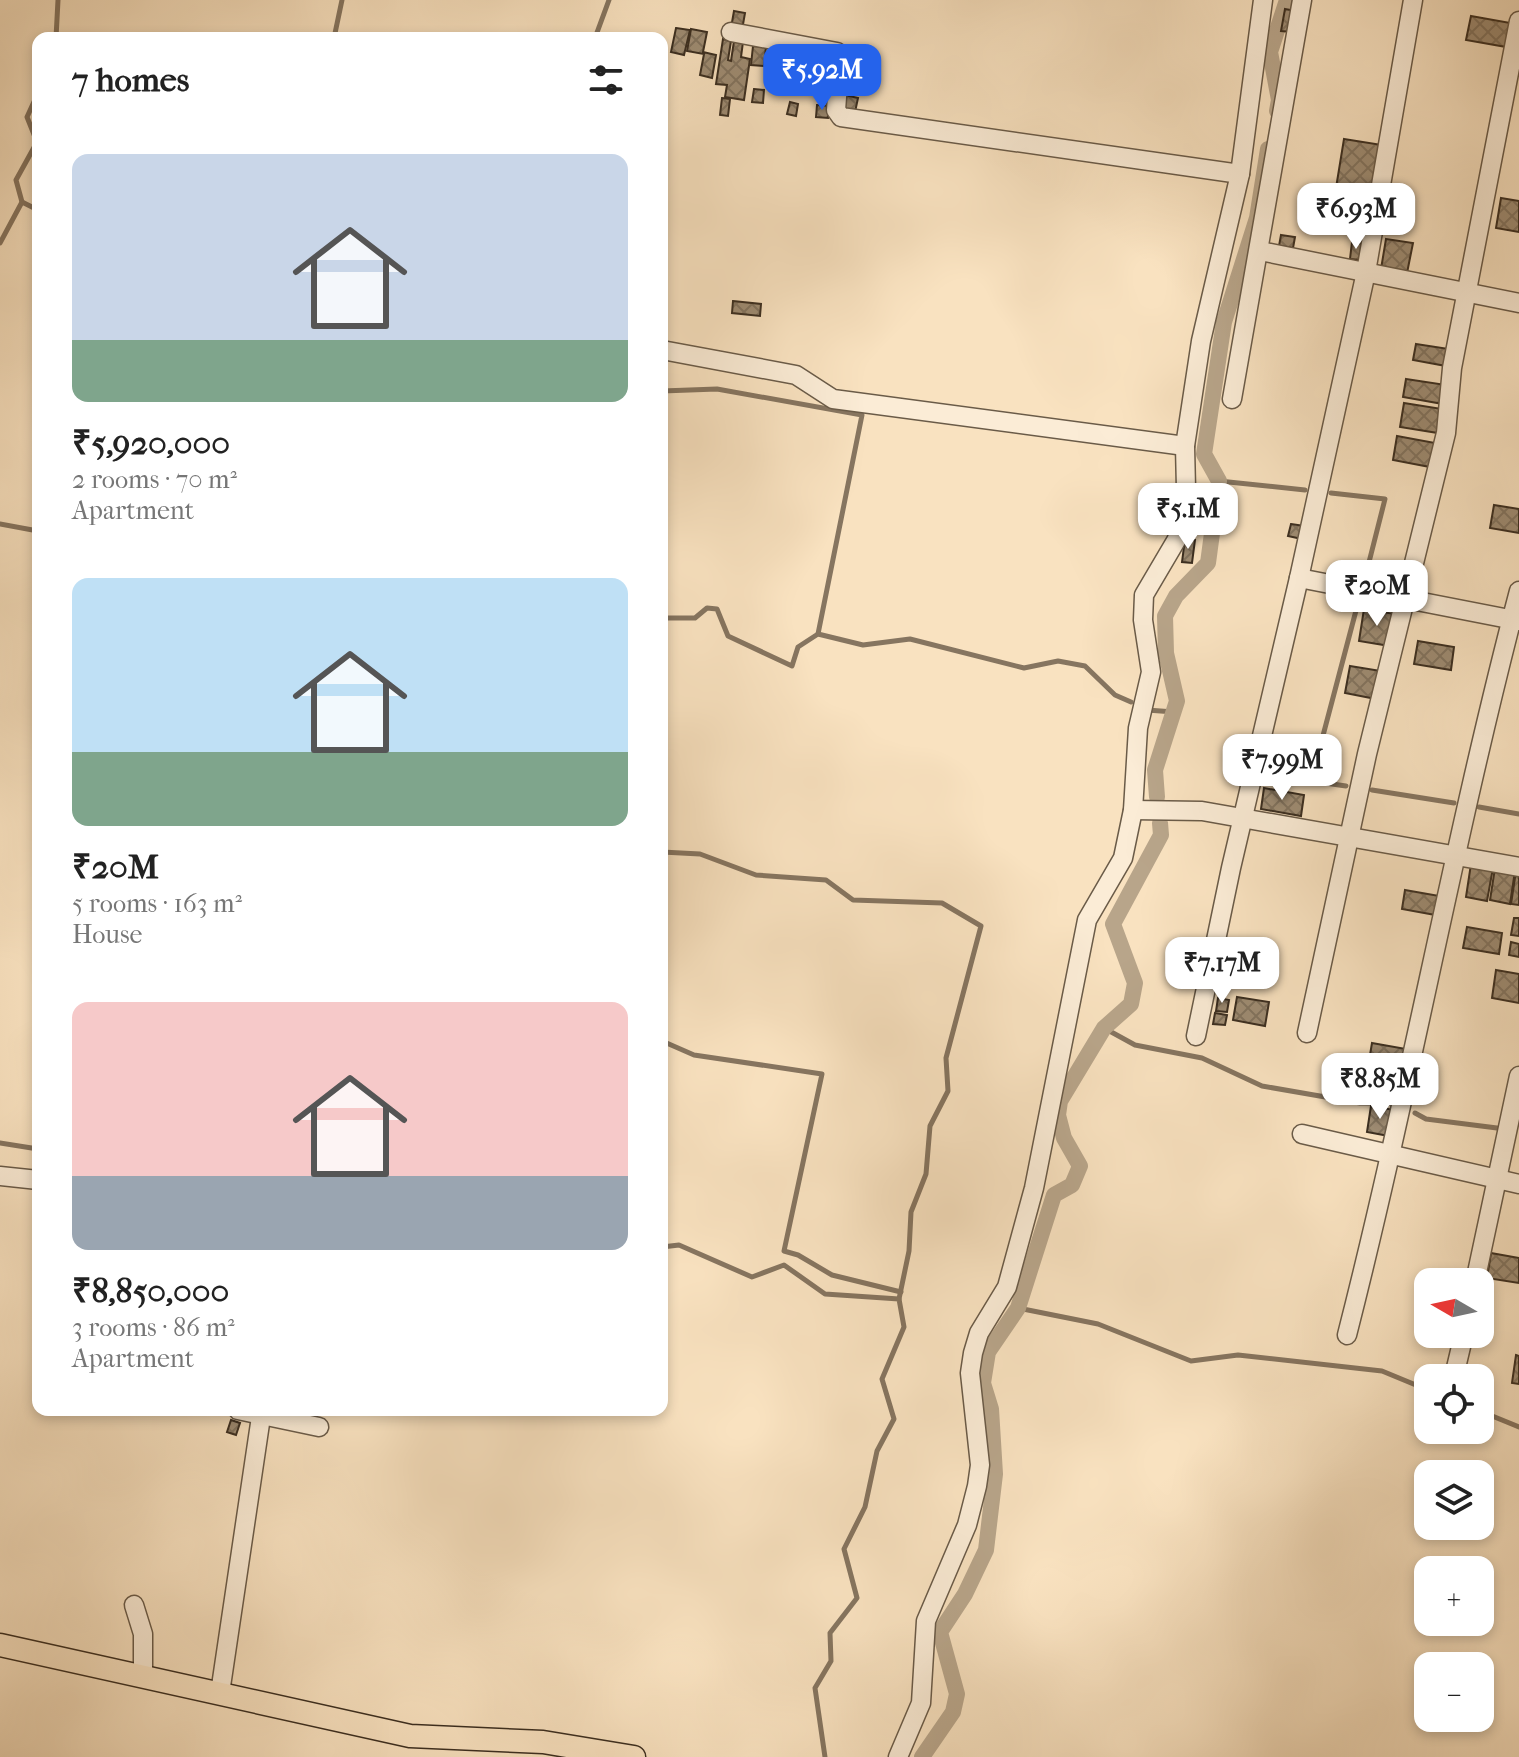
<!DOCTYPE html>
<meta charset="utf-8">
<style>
:root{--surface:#fff;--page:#f6f6f6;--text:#222;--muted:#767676;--accent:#2563eb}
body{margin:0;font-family:"IM FELL French Canon",serif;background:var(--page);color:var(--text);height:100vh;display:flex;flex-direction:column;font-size:30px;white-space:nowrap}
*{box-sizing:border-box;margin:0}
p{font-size:26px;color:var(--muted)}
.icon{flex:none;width:44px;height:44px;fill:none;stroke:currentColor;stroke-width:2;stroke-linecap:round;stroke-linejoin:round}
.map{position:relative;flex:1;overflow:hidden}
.sheet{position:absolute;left:32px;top:32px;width:636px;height:1384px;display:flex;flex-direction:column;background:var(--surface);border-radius:16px;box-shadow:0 4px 12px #0003}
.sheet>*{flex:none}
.needle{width:52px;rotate:279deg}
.buttons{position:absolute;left:1414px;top:1268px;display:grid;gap:16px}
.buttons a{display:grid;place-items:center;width:80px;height:80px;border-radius:16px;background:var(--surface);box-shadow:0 4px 12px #0003;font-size:40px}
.price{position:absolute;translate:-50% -68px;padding:0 18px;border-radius:16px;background:#fff;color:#222;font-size:26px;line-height:52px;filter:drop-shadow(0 2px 4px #0008)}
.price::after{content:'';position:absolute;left:50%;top:48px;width:24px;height:18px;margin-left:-12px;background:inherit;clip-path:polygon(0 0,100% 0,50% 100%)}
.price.active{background:var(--accent);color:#fff}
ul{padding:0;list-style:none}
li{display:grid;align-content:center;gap:16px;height:424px;padding:0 40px}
li span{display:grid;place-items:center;height:248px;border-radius:16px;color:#555}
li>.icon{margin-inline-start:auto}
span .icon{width:144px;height:144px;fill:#fffc;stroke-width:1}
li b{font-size:34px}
h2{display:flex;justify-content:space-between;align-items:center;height:96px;padding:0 40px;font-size:34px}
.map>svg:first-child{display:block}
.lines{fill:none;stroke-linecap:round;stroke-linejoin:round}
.stream{stroke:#867560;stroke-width:5}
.canal{stroke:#b8a58a;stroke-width:16}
.building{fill:url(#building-cross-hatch);stroke:#3b2e20;stroke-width:2}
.minor-casing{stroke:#6a5b48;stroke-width:21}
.major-casing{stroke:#3b2e20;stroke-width:25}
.minor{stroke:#fbecd6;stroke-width:18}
.major{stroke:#f9e2c0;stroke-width:22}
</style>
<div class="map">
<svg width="1519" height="1757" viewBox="0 0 1519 1757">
<defs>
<pattern id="building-cross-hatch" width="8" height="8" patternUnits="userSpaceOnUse" patternTransform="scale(2)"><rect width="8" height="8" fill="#9e8c73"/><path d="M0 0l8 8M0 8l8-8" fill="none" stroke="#82735e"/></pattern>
</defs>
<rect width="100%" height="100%" fill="#f9e2c0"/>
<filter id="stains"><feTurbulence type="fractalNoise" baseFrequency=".0025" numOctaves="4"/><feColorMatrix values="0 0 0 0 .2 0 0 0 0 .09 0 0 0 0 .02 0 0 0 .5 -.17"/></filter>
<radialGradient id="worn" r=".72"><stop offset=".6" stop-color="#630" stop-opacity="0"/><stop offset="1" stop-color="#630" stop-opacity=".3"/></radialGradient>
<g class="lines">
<g class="stream">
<polyline points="56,38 58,0"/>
<polyline points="334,38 342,0"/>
<polyline points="595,38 609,0"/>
<polyline points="22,202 38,210"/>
<polyline points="0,243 22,202 16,180 37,142 27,117 38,93"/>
<polyline points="662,391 717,389 862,415 818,634"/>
<polyline points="1219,481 1305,490"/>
<polyline points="1331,493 1385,499 1365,578"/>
<polyline points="0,524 38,531"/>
<polyline points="662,618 695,618 707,608 717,609 728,636 792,666 798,647 818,634 863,645 910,639 1024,668 1058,661 1085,666 1115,695 1131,702"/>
<polyline points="1147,710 1174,712"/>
<polyline points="1346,786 1311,781 1358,603"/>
<polyline points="1372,790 1454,803"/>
<polyline points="1479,807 1519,814"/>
<polyline points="662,852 700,854 756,875 826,880 853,900 942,903 981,926 946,1058 948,1091 930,1126 926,1174 911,1212 909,1251 899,1299"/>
<polyline points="1104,1028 1135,1045 1202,1058 1262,1086 1360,1103 1396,1103"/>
<polyline points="662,1041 694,1055 822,1074 784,1251 798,1255 832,1275 901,1292"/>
<polyline points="1415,1113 1426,1119 1497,1128"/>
<polyline points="0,1143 38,1149"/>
<polyline points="662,1247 679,1245 752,1277 784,1265 825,1294 899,1299 904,1327 882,1379 894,1419 877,1451 865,1507 844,1549 857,1598 830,1633 831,1661 815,1688 825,1757"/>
<polyline points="1018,1308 1098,1324 1191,1361 1238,1355 1382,1371 1428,1390"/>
<polyline points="1480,1411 1519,1427"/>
</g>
<g class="canal">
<polyline points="1277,111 1279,100 1270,52 1287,0"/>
<polyline points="1157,797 1155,770 1177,701 1166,653 1165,616 1176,596 1208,563 1219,481 1204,454 1224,322 1257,218 1268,149"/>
<polyline points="922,1757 953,1712 957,1694 940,1632 965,1594 986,1550 995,1474 991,1409 983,1383 988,1352 1018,1308 1054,1195 1072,1185 1080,1166 1064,1138 1058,1115 1060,1101 1104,1028 1131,1004 1135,983 1113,924 1161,835 1160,823"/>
</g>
</g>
<g class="building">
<polygon points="1285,9 1296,11 1292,32 1281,31"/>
<polygon points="734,11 745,13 742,30 731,28"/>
<polygon points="1471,16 1516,24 1512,48 1466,40"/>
<polygon points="676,28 690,30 684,55 671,52"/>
<polygon points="691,29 707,32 703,52 716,55 712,78 700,75 704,54 687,51"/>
<polygon points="723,39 731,41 728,60 731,61 734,41 743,42 741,57 750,59 744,100 725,97 727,85 716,84"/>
<polygon points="753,46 766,47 764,66 751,65"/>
<polygon points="794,50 816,54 812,72 790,67"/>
<polygon points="819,55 833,56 831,71 817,69"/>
<polygon points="754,89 764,90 763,103 752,102"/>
<polygon points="819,89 830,89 831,101 820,102"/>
<polygon points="845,95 858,98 855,112 843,110"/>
<polygon points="722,98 730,99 728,116 720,115"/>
<polygon points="790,102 798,104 796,116 787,114"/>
<polygon points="817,105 829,106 828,118 816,117"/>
<polygon points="1344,139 1382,145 1374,195 1336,188"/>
<polygon points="1501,198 1519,201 1519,232 1496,228"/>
<polygon points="1352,205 1363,206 1360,222 1349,220"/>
<polygon points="1281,235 1295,237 1293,248 1279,246"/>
<polygon points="1386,239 1413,243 1407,273 1381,269"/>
<polygon points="1352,242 1363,244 1360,260 1350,259"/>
<polygon points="733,301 761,304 760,316 732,313"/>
<polygon points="1416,344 1449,349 1446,366 1413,360"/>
<polygon points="1406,379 1446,385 1443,404 1403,397"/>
<polygon points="1404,403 1442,409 1438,433 1400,427"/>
<polygon points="1397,436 1435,443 1430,467 1393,460"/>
<polygon points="1494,505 1519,509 1519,533 1490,528"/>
<polygon points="1189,522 1197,524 1195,536 1187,535"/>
<polygon points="1291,524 1305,526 1302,539 1288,536"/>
<polygon points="1185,539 1195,540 1192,563 1182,562"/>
<polygon points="1364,609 1395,614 1390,646 1359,641"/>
<polygon points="1418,641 1454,647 1451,670 1414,664"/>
<polygon points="1350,666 1381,671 1376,699 1345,693"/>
<polygon points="1264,788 1304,795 1301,816 1261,809"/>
<polygon points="1471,864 1493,868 1487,901 1466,897"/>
<polygon points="1495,868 1515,871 1510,904 1490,900"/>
<polygon points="1516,871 1519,872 1519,905 1511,904"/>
<polygon points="1405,890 1445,897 1441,916 1402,909"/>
<polygon points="1514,918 1519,918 1519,936 1511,935"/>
<polygon points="1467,927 1502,933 1499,954 1463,948"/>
<polygon points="1511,942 1519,944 1519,957 1509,955"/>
<polygon points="1496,970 1519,974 1519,1003 1492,998"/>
<polygon points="1237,997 1269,1002 1265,1026 1233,1020"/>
<polygon points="1218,998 1229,1000 1227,1012 1216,1011"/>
<polygon points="1215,1013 1227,1015 1225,1025 1213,1024"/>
<polygon points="1372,1043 1406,1049 1399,1090 1365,1085"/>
<polygon points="1371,1106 1394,1110 1389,1136 1367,1132"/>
<polygon points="1491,1253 1519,1258 1519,1283 1487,1278"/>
<polygon points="1516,1355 1519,1356 1519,1384 1512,1383"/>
<polygon points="231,1420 240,1423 236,1435 227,1432"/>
</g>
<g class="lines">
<g class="minor-casing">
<g id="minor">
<polyline points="731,32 837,52 840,58 836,110 841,117 1240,174"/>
<polyline points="1260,251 1519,303"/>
<polyline points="662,350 796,375 833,399 1185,446"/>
<polyline points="1232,399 1302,0"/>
<polyline points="1299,578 1366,272 1413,0"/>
<polyline points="1133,810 1202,811 1519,867"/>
<polyline points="1307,1033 1367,754 1446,433 1452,368 1519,21"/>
<polyline points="1196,1036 1231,868 1299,578 1519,621"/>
<polyline points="1302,1134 1519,1184"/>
<polyline points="0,1176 38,1180"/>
<polyline points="1475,1282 1519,1076"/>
<path d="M1347,1335C1410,1088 1454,838 1519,591"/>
<polyline points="1455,1372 1464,1334"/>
<polyline points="238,1410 319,1427"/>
<polyline points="134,1605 143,1634 143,1676"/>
<polyline points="220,1693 262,1410"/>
<polyline points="898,1757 921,1703 926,1621 967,1525 977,1486 980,1465 970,1373 973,1353 979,1333 1007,1287 1034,1188 1087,920 1123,858 1133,810 1138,728 1151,672 1143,620 1144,595 1177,539 1186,489 1185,446 1201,341 1240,174 1263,0"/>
</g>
</g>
<g class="major-casing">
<polyline id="major" points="0,1645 410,1736 543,1742 634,1757"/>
</g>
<use href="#minor" class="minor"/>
<use href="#major" class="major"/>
</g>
<rect width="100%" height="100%" filter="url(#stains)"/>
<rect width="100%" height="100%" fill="url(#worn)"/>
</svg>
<div class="buttons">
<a><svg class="needle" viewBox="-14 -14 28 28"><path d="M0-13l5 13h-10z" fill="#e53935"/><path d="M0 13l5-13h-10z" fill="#767676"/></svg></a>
<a><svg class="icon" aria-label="locate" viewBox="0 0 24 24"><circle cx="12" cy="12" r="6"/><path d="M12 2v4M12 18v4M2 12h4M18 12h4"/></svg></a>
<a><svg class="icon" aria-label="layers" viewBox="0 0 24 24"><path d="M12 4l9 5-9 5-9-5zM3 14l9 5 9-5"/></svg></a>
<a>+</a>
<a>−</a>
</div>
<b class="price active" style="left:822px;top:112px">₹5.92M</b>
<b class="price" style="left:1356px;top:251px">₹6.93M</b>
<b class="price" style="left:1188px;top:551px">₹5.1M</b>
<b class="price" style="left:1377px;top:628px">₹20M</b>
<b class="price" style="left:1282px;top:802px">₹7.99M</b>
<b class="price" style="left:1222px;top:1005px">₹7.17M</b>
<b class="price" style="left:1380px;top:1121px">₹8.85M</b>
<section class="sheet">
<h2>7 homes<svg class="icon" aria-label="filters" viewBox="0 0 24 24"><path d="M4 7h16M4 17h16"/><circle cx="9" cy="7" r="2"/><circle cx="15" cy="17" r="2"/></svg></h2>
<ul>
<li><span style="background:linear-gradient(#c9d6e8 75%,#7fa58c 0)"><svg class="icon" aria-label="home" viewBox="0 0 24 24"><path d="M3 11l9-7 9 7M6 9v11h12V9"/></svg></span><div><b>₹5,920,000</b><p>2 rooms · 70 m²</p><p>Apartment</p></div></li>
<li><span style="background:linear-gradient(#bfe0f5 70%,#7fa58c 0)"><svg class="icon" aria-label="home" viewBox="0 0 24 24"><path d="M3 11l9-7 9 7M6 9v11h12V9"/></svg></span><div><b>₹20M</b><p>5 rooms · 163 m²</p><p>House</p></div></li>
<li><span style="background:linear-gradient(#f6c9c9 70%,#9aa5b1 0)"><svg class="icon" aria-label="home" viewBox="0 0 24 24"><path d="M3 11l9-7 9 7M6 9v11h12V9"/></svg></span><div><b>₹8,850,000</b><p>3 rooms · 86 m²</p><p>Apartment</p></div></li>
</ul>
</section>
</div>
